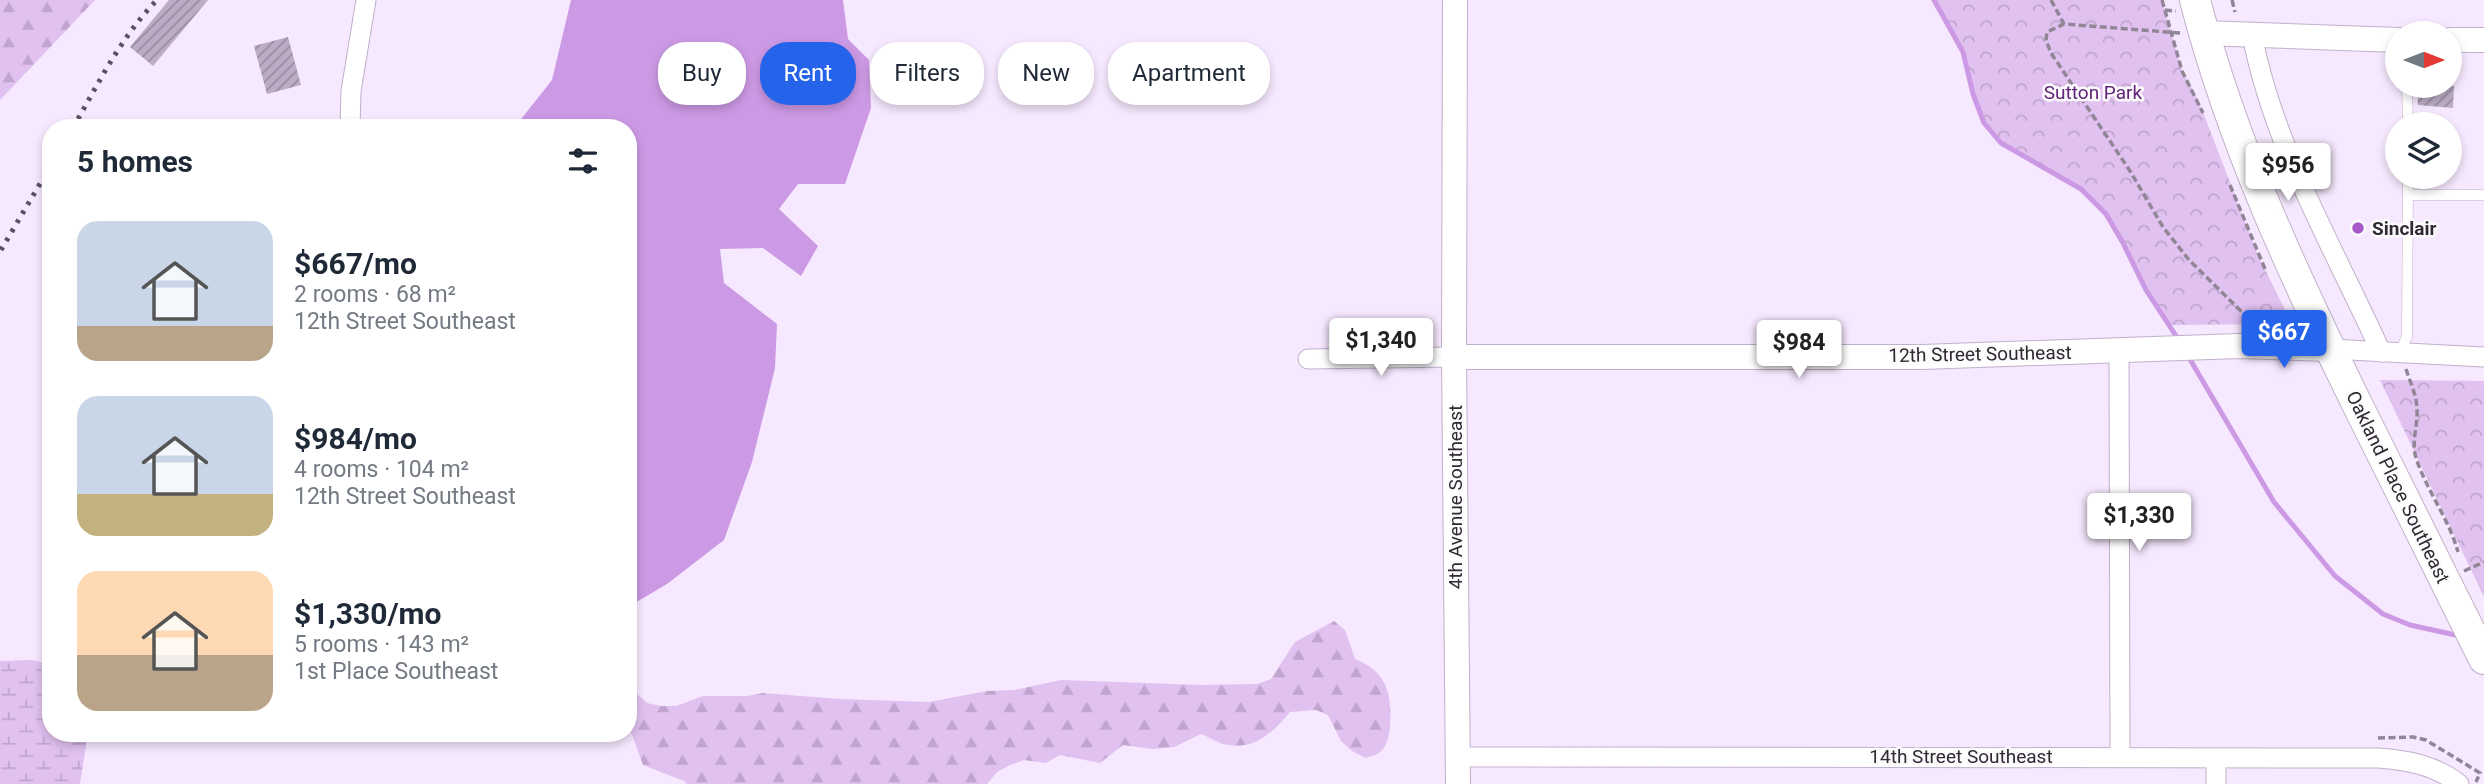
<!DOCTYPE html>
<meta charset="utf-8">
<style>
:root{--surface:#fff;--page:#f2f2f3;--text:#1f2937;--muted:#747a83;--accent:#2563eb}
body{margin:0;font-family:Roboto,sans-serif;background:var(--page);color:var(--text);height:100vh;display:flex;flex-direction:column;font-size:26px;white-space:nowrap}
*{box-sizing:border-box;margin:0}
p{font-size:23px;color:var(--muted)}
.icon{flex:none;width:38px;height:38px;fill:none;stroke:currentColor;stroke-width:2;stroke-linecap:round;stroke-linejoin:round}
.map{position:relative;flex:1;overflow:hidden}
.details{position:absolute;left:42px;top:119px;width:595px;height:623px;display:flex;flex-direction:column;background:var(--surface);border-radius:28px;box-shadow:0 4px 10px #0003}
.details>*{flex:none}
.hud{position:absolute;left:658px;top:42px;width:665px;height:63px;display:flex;gap:14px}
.needle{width:46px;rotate:90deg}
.controls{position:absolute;left:2385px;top:21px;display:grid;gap:14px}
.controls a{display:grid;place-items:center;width:77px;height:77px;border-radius:50%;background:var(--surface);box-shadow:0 4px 10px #0003;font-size:35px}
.price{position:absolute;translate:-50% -60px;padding:0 16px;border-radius:7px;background:#fff;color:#222;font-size:23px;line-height:46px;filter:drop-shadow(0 2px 4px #0008)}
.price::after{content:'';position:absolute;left:50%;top:42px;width:21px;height:16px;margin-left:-10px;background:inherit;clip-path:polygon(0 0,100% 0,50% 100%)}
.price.selected{background:var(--accent);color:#fff}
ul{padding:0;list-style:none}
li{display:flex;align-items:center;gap:21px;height:175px;padding:0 35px}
li span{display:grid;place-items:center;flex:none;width:196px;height:140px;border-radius:21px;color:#555}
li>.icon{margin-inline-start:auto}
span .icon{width:84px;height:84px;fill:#fffc;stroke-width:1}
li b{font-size:30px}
h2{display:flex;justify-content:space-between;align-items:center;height:84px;padding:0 35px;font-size:30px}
.chip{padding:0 24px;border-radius:28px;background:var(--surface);box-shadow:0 4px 10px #0003;font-size:24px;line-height:63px}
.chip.selected{background:var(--accent);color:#fff}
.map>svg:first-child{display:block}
.forest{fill:url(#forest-firs)}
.wetland{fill:url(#wetland-marsh)}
.park{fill:url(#park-crowns)}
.water{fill:#cc99e4}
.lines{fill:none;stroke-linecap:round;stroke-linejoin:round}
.stream{stroke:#cc99e4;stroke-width:5}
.building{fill:url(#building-hatch)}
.service-casing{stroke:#c1b0c9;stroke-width:11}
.minor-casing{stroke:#c1b0c9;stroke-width:21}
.tertiary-casing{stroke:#c1b0c9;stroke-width:26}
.primary-casing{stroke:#c1b0c9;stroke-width:32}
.path{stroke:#918696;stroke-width:3.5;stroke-dasharray:7 3.5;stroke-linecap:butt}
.service{stroke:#fff;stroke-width:10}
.minor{stroke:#fff;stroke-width:19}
.tertiary{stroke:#fff;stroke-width:24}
.primary{stroke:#fff;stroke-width:30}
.rail{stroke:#5a515e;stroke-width:5;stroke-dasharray:3.5 7;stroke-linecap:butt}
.poi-dot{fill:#a758c9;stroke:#fbfbfb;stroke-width:2.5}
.labels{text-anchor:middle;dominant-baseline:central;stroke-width:5;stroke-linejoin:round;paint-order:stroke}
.park-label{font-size:19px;fill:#602279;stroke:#fbfbfb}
.poi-label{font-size:19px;font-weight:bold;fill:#302933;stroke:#fbfbfb;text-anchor:start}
.street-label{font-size:19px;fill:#302933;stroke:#fbfbfb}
</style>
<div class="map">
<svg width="2484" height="784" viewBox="0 0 2484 784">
<defs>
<pattern id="forest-firs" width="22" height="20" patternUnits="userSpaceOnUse" patternTransform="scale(1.75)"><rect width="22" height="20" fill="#e0c1f0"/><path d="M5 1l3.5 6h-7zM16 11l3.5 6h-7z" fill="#c0a6ce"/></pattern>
<pattern id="wetland-marsh" width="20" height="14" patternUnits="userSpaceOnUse" patternTransform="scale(1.75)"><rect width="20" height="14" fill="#e0c1f0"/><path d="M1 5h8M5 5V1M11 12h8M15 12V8" fill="none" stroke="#c0a6ce"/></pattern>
<pattern id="park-crowns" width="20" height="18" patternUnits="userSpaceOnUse" patternTransform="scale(1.75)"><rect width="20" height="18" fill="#e0c1f0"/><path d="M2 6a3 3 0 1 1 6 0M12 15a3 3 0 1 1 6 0" fill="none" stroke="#c0a6ce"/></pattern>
<pattern id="building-hatch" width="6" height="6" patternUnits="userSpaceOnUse" patternTransform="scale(1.75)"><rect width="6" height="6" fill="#bcacc5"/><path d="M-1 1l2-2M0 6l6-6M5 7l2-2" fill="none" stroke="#998ca1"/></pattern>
</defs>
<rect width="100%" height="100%" fill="#f6e8fe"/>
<g class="forest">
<polygon points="0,0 95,0 0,100"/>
<path d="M1334,621L1345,630L1355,659C1387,672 1392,693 1390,726C1389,734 1388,745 1381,751C1378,755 1371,756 1366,758L1352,751L1341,741L1328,715L1316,710L1290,712C1275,731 1254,750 1228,745C1219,744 1209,737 1201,734L1174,747L1152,749L1123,745L1100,763L1060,755L1046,763L1024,760L1010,765L997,772L987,784H687L684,781L643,765L628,724V686L647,703L661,706H676L703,696H748L763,693L839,699L929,702L987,691L1015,690L1061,680L1201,685L1257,684L1271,679L1295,642Z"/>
</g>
<polygon class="wetland" points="32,660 51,665 51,733 88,733 80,784 0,784 0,661"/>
<g class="park">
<polygon points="1934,0 2162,0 2182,71 2199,102 2258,255 2292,324 2169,325 2146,289 2123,243 2106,214 2081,189 2001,143 1984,123 1973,94 1963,52"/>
<polygon points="2380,380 2484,381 2484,597"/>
</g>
<polygon class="water" points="571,0 843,0 848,39 869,60 871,108 845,184 798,184 779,209 818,246 801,276 763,248 720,249 724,283 777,324 775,368 752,462 724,540 667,584 628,607 628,128 514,128 552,80"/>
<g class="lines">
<g class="stream">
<polyline points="1934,0 1963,52 1973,94 1984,123 2001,143 2081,189 2106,214 2123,243 2146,290 2180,342"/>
<polyline points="2188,356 2274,502 2335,576 2383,614 2410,625 2460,636"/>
</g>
</g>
<g class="building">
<polygon points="169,0 208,0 153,66 130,47"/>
<polygon points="288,37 301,85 267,94 254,46"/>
<polygon points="2417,86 2454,86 2453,108 2418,105"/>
</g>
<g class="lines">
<g class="service-casing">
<g id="service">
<polyline points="2407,86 2408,124"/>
<polyline points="2408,195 2484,195"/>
<polyline points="2400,353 2407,336 2408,177"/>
</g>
</g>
<g class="minor-casing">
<g id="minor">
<path d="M2252,35C2274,148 2334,248 2381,352"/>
<polyline points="350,128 351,91 366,0"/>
<polyline points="2330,349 2484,357"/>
<polyline points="2119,351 2120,756"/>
<polyline points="1308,359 1454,357"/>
<path d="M1457,757L2378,758C2407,760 2435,765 2459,784"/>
<polyline points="2216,758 2216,784"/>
</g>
</g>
<g class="tertiary-casing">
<g id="tertiary">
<polyline points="1455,0 1454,357 1458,784"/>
<polyline points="2203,33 2398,40"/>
<polyline points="2450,40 2484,40"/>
<polyline points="1454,357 1922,357 2239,346 2330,349"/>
</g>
</g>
<g class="primary-casing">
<path id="primary" d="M2195,0C2232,143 2294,276 2359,408C2401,492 2442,576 2484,659"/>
</g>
<g class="path">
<polyline points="2051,0 2064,24"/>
<polyline points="2162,0 2182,71 2203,113"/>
<polyline points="2232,0 2235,12"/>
<polyline points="2165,10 2176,11"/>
<polyline points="2180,33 2064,24 2047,32 2046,40 2051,53 2130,171 2163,227 2189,260 2247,317 2254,327"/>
<polyline points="2230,185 2265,269"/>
<path d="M2406,369C2410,382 2417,396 2417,410C2418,427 2411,441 2416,458C2427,491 2449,519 2458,552"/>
<polyline points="2464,571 2484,562"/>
<polyline points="2378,738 2413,737 2426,740 2480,773 2476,782"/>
</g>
<use href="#service" class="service"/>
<use href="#minor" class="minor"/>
<use href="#tertiary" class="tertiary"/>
<use href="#primary" class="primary"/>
<g class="rail">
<path d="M73,128C98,84 121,37 157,0"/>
<polyline points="1,250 51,165"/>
</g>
</g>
<circle class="poi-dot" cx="2358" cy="228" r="7"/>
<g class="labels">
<g class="park-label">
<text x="2093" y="92">Sutton Park</text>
</g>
<g class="poi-label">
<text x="2372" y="228">Sinclair</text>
</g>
<g class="street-label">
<text transform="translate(1980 354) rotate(-1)">12th Street Southeast</text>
<text transform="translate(2398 487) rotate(64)">Oakland Place Southeast</text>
<text transform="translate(1455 497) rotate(-90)">4th Avenue Southeast</text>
<text x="1961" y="756">14th Street Southeast</text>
</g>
</g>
</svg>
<div class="controls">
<a><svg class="needle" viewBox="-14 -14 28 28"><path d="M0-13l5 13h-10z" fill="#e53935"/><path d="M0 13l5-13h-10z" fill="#747a83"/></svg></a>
<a><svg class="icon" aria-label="layers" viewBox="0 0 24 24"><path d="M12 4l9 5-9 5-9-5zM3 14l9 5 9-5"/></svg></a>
</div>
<b class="price" style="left:2288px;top:203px">$956</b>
<b class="price selected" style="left:2284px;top:370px">$667</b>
<b class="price" style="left:1381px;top:378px">$1,340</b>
<b class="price" style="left:1799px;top:380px">$984</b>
<b class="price" style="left:2139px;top:553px">$1,330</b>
<div class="hud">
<a class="chip">Buy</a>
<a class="chip selected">Rent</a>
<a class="chip">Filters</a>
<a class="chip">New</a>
<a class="chip">Apartment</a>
</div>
<section class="details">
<h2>5 homes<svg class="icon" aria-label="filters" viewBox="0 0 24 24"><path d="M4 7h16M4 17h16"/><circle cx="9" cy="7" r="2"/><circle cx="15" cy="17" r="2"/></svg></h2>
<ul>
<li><span style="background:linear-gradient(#c9d6e8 75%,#b9a48a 0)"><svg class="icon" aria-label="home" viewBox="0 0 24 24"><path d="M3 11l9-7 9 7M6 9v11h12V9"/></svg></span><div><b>$667/mo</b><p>2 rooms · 68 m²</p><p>12th Street Southeast</p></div></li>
<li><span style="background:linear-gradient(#c9d6e8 70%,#c2b280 0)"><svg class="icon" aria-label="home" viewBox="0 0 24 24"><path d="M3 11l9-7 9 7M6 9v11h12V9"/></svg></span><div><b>$984/mo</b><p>4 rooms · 104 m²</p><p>12th Street Southeast</p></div></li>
<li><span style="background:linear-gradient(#ffd9b3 60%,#b9a48a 0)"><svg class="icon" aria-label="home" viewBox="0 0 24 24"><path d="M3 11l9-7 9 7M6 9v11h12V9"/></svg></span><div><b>$1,330/mo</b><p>5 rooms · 143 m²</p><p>1st Place Southeast</p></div></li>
</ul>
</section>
</div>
